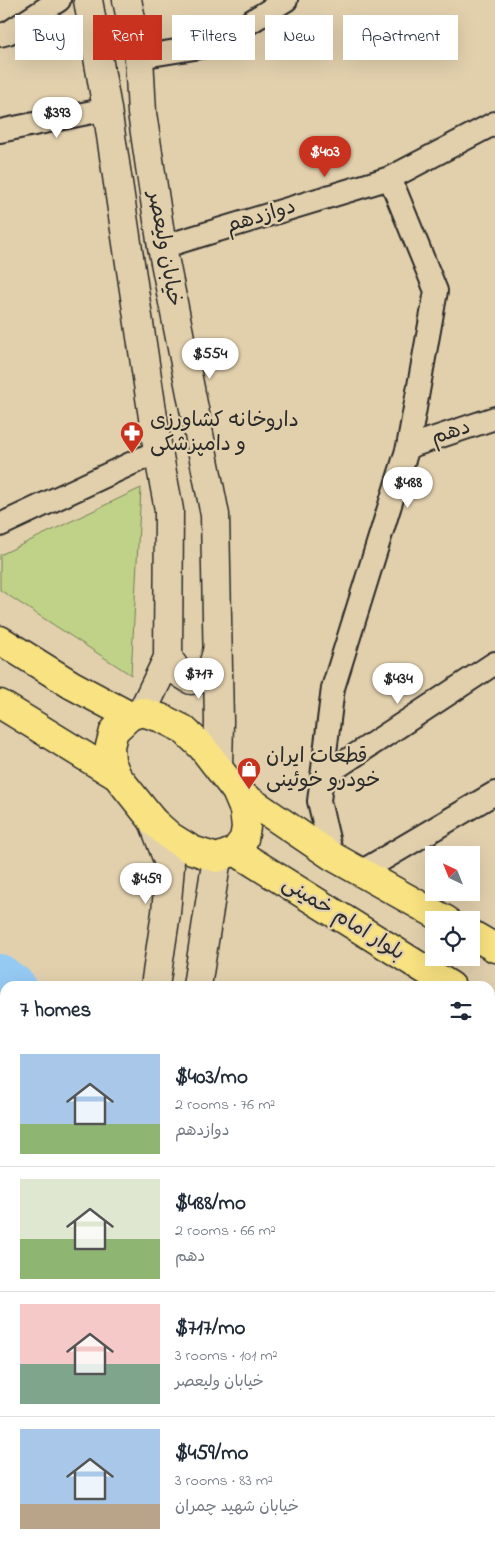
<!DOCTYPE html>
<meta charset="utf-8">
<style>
:root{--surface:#fff;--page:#f6f6f7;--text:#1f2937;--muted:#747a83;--line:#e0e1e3;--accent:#c8321e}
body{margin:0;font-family:"Indie Flower","Playpen Sans Arabic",sans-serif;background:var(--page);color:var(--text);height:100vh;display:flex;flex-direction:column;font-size:19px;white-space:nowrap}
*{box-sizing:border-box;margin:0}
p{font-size:16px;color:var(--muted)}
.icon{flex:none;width:28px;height:28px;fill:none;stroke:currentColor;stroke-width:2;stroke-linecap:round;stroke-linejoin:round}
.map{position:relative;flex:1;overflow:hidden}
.details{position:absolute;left:0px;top:981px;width:495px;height:571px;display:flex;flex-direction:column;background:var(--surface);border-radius:15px 15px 0 0;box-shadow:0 5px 20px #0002}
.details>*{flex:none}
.guide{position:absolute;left:15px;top:15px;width:465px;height:45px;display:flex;gap:10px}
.needle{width:32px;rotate:317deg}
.fabs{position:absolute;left:425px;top:846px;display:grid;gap:10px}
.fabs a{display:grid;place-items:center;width:55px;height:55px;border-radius:0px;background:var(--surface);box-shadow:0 5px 20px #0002;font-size:25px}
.price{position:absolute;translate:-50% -42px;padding:0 11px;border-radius:18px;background:#fff;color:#222;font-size:16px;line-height:32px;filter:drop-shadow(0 1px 2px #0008)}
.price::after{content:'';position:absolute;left:50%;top:30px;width:15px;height:11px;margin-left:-8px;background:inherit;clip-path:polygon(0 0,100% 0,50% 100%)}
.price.active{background:var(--accent);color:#fff}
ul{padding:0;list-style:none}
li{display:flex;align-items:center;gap:15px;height:125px;padding:0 20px}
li+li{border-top:1px solid var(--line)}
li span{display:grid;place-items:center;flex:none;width:140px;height:100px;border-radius:0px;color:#555}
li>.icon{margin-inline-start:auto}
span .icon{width:60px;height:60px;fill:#fffc;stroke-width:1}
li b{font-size:21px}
h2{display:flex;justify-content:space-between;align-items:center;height:60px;padding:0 20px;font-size:21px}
.tag{padding:0 18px;border-radius:0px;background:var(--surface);box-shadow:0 5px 20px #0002;font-size:18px;line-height:45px}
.tag.active{background:var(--accent);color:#fff}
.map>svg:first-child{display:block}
.green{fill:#bfd287;stroke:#757e59}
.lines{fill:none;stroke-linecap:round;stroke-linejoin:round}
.river{stroke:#95caf3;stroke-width:40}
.lane-casing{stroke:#2b2b2b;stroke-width:15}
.street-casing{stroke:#2b2b2b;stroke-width:26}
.secondary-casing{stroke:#2b2b2b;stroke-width:31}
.primary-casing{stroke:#2b2b2b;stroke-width:31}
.lane{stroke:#e2d0ad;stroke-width:11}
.street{stroke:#e2d0ad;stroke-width:22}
.secondary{stroke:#e2d0ad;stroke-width:28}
.primary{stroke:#f8e281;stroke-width:28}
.labels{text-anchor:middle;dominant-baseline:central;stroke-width:4.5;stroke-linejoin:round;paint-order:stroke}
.street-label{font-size:21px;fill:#2b2b2b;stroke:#e2d0ad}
.poi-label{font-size:21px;fill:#2b2b2b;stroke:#e2d0ad;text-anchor:start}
</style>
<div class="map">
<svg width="495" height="1552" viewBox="0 0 495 1552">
<rect width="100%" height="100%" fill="#e2d0ad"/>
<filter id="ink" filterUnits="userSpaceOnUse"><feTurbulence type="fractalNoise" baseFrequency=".02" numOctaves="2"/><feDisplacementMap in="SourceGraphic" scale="10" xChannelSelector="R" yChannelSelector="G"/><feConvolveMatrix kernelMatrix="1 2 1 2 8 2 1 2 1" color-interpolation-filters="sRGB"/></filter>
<g filter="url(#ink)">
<g class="green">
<polygon points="141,488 131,675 0,590 0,555"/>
<polygon points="0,1154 5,1157 5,1548 490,1548 490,1187 495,1186 495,1552 0,1552"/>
</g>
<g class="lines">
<g class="river">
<polyline points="0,974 16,986"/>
<polyline points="490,1100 495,1100"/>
</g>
<g class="lane-casing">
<polyline id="lane" points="0,1254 5,1244"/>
</g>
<g class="street-casing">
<g id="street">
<polyline points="0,35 8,33 59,0"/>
<polyline points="139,57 213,45 286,0"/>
<polyline points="0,131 107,109"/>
<polyline points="162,247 390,178 495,123"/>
<polyline points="408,447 495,418"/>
<polyline points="0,525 158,451"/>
<polyline points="322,777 495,663"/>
<polyline points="332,856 319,801 333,688 408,447 436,291 390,178"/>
<polyline points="361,872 495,793"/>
<polyline points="490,1256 495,1260"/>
</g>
</g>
<g class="secondary-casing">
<g id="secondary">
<polyline points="88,0 107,109 158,451 169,510 168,658 142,712"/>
<polyline points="127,0 139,57 142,113 162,247 215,515 219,722 218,766"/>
<polyline points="168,658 177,671 191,680 204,678 212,668 217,652"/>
<polyline points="153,821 170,866 166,913 155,986"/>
<polyline points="197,986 217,858"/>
<polyline points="26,1552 27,1548"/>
</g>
</g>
<g class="primary-casing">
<g id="primary">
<polyline points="0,640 72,685 130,716"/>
<polyline points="0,704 117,776 153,821 171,837 192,850 217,858 235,851 244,839 246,827 244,810 236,791 202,747 183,729 161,718 142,712 130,716 114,731 110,746 111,761 117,776"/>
<polyline points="236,791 332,856 446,920"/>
<polyline points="235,851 451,986"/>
<polyline points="471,934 495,948"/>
<polyline points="490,1010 495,1013"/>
</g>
</g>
<use href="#lane" class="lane"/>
<use href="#street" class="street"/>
<use href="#secondary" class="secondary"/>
<use href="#primary" class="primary"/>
</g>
</g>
<defs>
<g id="pharmacy-pin" transform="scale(1.25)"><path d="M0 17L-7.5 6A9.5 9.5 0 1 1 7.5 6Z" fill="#c8321e" stroke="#e2d0ad"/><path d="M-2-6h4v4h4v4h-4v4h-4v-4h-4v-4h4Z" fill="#fff"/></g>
<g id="shop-pin" transform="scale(1.25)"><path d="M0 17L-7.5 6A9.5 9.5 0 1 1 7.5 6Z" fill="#c8321e" stroke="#e2d0ad"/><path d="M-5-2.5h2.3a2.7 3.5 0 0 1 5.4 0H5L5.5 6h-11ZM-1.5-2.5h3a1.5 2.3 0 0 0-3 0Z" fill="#fff"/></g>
</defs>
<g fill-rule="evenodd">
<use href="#pharmacy-pin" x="132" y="433"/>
<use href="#shop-pin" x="249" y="769"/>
</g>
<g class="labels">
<g class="street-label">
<text transform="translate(261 217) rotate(-17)">دوازدهم</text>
<text transform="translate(164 249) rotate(80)">خیابان ولیعصر</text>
<text transform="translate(451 433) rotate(-18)">دهم</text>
<text transform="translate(343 919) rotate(32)">بلوار امام خمینی</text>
</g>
<g class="poi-label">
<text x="150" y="421">داروخانه کشاورزی<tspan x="150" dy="24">و دامپزشکی</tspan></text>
<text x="266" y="757">قطعات ایران<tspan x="266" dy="24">خودرو خوئینی</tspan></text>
</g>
</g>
</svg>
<div class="fabs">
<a><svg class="needle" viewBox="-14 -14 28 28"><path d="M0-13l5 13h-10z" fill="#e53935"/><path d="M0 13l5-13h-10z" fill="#747a83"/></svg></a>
<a><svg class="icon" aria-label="locate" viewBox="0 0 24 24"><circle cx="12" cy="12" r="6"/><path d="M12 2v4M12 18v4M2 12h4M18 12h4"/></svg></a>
</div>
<b class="price" style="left:57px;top:139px">$393</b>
<b class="price active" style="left:325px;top:178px">$403</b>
<b class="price" style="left:210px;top:380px">$554</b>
<b class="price" style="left:408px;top:509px">$488</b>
<b class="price" style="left:199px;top:700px">$717</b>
<b class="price" style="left:398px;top:705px">$434</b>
<b class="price" style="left:146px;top:905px">$459</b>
<div class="guide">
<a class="tag">Buy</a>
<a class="tag active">Rent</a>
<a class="tag">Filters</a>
<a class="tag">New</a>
<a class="tag">Apartment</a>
</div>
<section class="details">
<h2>7 homes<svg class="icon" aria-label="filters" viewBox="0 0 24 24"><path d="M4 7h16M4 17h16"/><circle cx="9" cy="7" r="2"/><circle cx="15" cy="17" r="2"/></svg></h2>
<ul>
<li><span style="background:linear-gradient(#a9c7e8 70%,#8fb573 0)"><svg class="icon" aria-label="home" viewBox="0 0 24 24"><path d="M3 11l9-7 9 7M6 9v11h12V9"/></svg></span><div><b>$403/mo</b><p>2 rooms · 76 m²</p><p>دوازدهم</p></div></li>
<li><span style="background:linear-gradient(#dfe7d0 60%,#8fb573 0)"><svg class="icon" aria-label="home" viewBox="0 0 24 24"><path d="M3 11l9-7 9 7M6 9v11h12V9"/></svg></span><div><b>$488/mo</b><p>2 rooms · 66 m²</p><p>دهم</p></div></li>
<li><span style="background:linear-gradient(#f6c9c9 60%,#7fa58c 0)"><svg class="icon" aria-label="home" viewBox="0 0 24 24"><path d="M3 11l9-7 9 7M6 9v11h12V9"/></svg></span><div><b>$717/mo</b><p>3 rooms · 101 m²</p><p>خیابان ولیعصر</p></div></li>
<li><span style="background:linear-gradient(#a9c7e8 75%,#b9a48a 0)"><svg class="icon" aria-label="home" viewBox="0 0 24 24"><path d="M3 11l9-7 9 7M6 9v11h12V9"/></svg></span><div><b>$459/mo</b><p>3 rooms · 83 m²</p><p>خیابان شهید چمران</p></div></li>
</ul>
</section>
</div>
